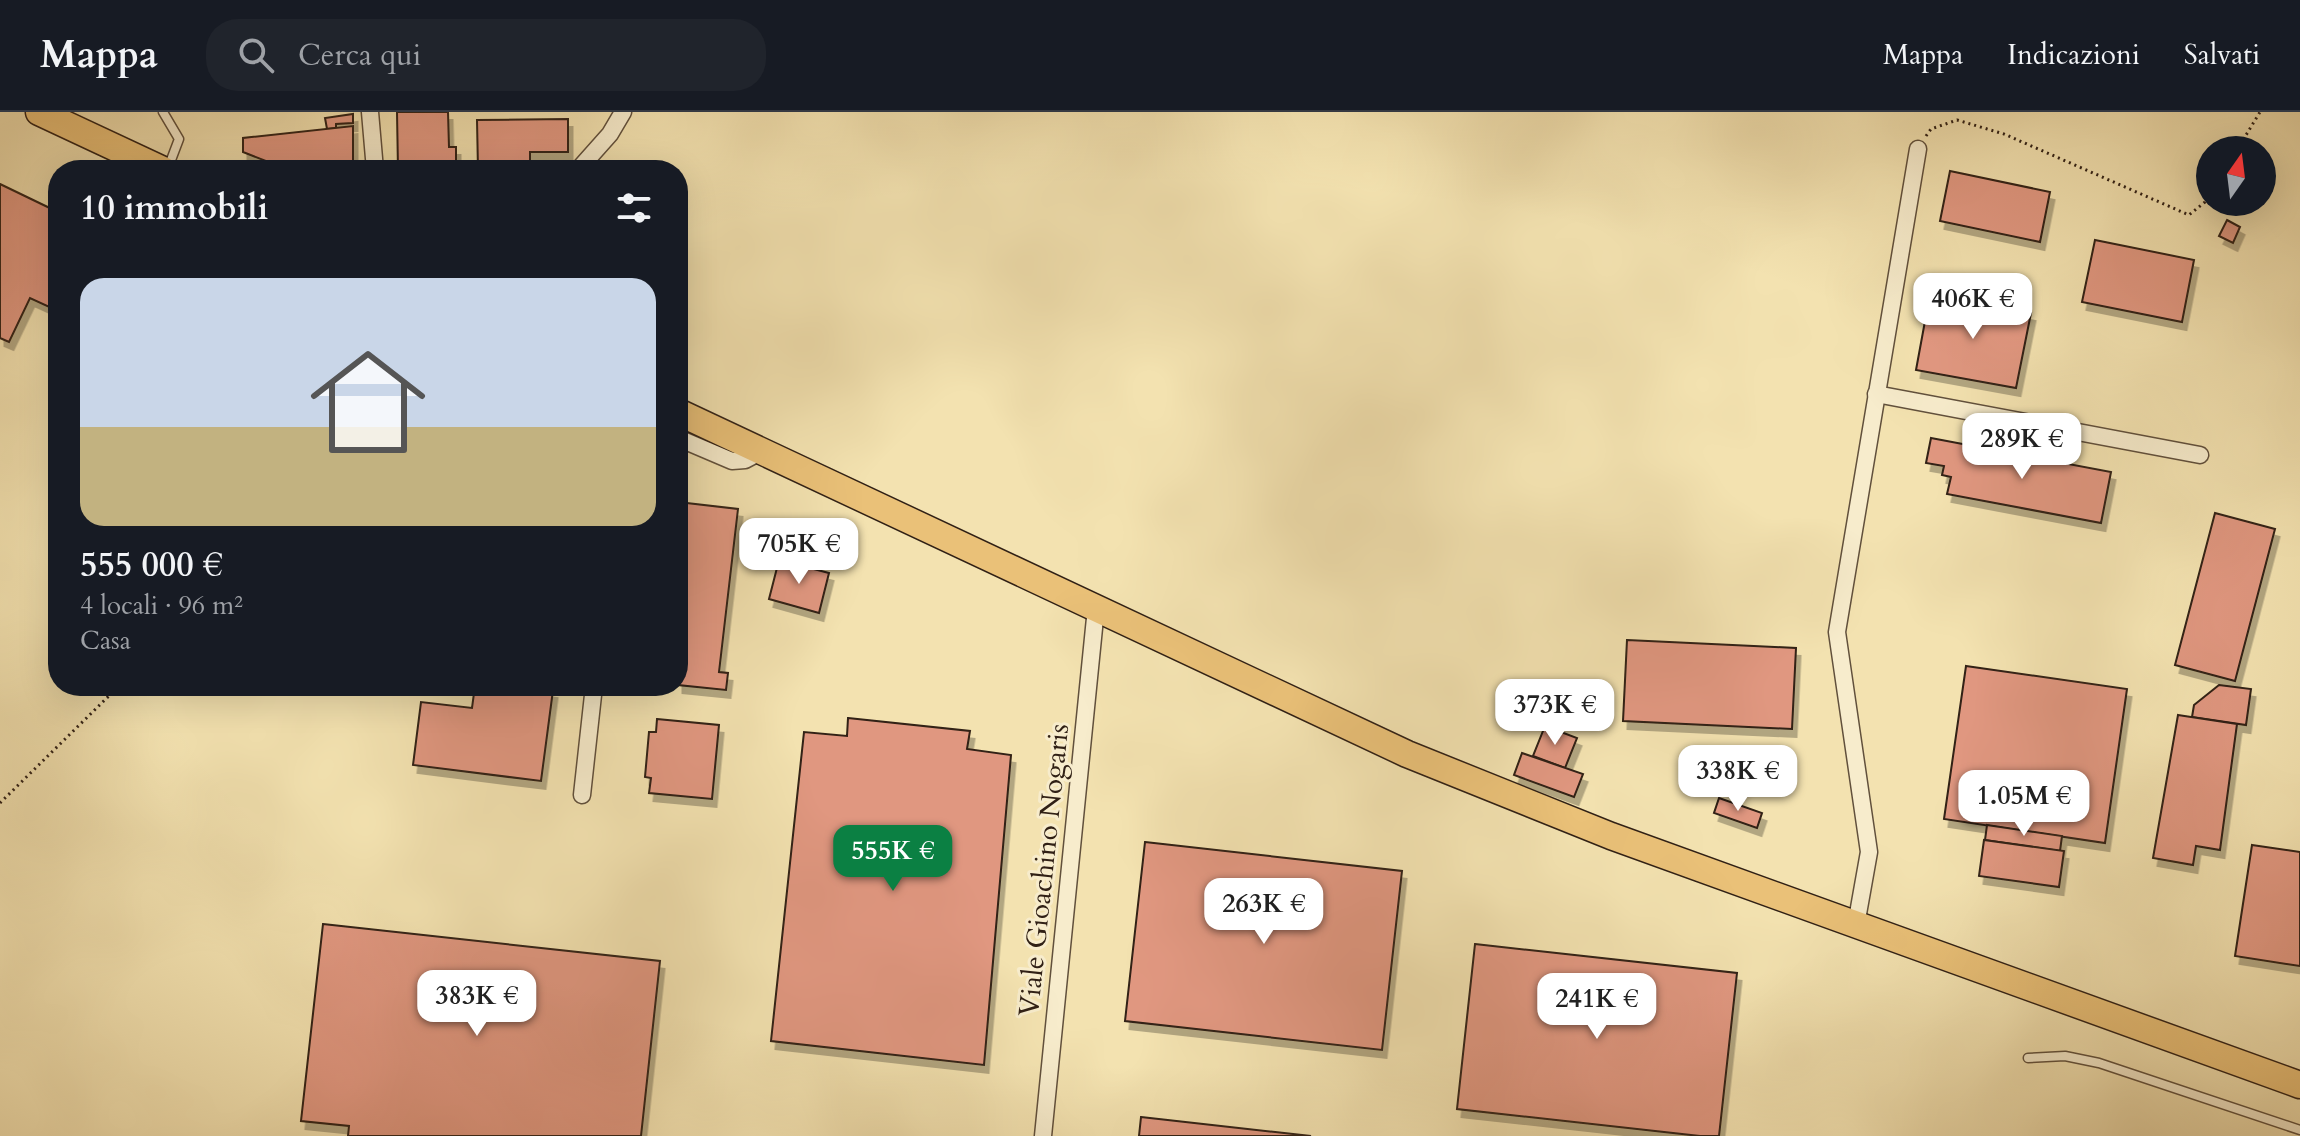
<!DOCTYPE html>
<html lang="it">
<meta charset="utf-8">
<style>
:root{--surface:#171b24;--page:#20242c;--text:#f1f3f6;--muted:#9ea1a6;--line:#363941;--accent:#0b8043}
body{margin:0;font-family:Cardo,serif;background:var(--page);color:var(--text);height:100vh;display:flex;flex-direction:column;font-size:30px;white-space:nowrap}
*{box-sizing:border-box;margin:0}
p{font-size:26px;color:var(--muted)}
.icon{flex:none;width:44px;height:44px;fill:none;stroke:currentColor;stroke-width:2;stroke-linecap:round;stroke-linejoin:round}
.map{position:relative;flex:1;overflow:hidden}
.panel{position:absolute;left:48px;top:48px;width:640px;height:536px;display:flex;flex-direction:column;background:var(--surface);border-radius:32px;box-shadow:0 8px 32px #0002}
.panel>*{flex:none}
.needle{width:52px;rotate:14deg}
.buttons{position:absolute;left:2196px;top:24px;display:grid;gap:16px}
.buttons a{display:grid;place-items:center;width:80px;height:80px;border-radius:50%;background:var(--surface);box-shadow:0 8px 32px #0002;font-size:40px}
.price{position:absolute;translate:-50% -68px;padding:0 18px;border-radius:16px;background:#fff;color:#222;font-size:26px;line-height:52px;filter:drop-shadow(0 2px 4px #0008)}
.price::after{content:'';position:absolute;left:50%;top:48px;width:24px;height:18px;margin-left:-12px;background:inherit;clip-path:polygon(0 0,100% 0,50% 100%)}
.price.selected{background:var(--accent);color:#fff}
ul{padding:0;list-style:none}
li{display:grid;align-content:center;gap:16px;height:424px;padding:0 32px}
li span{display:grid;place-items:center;height:248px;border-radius:24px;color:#555}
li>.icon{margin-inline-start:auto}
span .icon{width:144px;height:144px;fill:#fffc;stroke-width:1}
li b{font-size:34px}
h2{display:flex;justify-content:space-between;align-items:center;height:96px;padding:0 32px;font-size:34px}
header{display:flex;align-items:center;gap:48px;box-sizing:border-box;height:112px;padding:0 40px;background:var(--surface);border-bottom:2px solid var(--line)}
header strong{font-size:38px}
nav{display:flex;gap:44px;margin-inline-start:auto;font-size:28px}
.search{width:560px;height:72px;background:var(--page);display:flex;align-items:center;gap:20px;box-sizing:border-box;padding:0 28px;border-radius:32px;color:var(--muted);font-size:30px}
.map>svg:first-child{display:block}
.building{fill:#e09780;stroke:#302015;stroke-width:2;filter:url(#shadow)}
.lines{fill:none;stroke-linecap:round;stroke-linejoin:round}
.service-casing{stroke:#61503c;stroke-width:11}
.minor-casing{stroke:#61503c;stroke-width:19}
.primary-casing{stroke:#302015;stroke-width:29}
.path{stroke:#302015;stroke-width:3;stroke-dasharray:2 4;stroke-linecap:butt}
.service{stroke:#f7eccc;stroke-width:8}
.minor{stroke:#f7eccc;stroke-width:16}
.primary{stroke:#eac178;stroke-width:26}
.labels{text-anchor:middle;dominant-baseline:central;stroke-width:6;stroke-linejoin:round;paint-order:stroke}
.street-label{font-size:28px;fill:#302015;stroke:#f7eccc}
</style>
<header>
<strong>Mappa</strong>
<div class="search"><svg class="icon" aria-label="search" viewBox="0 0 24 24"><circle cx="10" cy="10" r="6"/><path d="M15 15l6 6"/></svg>Cerca qui</div>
<nav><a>Mappa</a><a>Indicazioni</a><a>Salvati</a></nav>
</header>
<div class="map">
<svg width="2300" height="1024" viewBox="0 0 2300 1024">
<defs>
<filter id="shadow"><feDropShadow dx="4.5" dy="8" stdDeviation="0" flood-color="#0004"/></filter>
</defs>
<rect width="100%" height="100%" fill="#f3e2b0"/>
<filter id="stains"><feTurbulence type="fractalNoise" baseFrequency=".0025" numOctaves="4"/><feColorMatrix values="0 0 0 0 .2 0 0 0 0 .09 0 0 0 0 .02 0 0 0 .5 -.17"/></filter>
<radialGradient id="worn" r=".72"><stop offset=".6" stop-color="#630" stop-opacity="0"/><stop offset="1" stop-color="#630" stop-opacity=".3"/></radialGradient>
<g class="building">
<polygon points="397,0 448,0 449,35 456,35 456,53 448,54 448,58 398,58"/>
<polygon points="353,2 353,11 336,12 336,16 327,17 325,6"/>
<polygon points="568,7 568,40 530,40 530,58 478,58 477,8"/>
<polygon points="353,14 353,58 289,58 243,40 243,26"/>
<polygon points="1950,59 2050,80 2040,130 1940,109"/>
<polygon points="0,72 58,100 58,199 30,186 9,230 0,226"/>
<polygon points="2227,108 2240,115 2233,131 2219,124"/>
<polygon points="2095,128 2194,148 2182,210 2082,190"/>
<polygon points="1930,182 2031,201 2016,276 1916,258"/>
<polygon points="1931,326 2111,360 2101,411 1947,382 1951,365 1942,363 1944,354 1926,351"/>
<polygon points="678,390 738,397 719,560 728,561 726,578 678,573"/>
<polygon points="2215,401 2275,417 2235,569 2175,553"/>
<polygon points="779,448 829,461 819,501 769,487"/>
<polygon points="1627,528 1796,536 1792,617 1623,609"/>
<polygon points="1966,554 2127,577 2105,731 1944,707"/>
<polygon points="2219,573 2251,577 2246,613 2192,605 2194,593"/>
<polygon points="475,574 521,574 553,578 541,669 413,653 421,590 472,596"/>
<polygon points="2178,603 2237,612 2220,738 2196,734 2193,753 2153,746"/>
<polygon points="848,606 970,619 967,637 1011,643 984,953 771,929 804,620 847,624"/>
<polygon points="657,607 719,613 712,687 649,681 651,666 645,665 649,620 656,620"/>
<polygon points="1545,614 1577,626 1565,656 1533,644"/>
<polygon points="1522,641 1583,662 1574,685 1514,663"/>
<polygon points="1719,686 1762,701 1757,716 1714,701"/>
<polygon points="1987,713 2062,724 2060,739 1985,728"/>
<polygon points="1984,728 2064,739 2059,775 1979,764"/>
<polygon points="1145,730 1402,759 1382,938 1125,909"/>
<polygon points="2252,733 2300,740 2300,854 2235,844"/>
<polygon points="323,812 660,849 641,1024 348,1024 349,1014 301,1009"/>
<polygon points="1475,832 1737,861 1719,1024 1700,1024 1457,997"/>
<polygon points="1141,1005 1311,1024 1139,1024"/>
</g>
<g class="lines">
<g class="service-casing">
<g id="service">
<polyline points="163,0 179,27 168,56"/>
<polyline points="2028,946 2065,944 2099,951 2300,1018"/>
</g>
</g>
<g class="minor-casing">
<g id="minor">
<polyline points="370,0 375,58"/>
<polyline points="578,58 610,22 623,0"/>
<polyline points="1876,282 2200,343"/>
<polyline points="678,326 732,349 745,348 762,339"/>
<polyline points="582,683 594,574"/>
<polyline points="1856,813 1869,740 1837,520 1918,37"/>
<polyline points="1043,1024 1096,496"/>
</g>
</g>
<g class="primary-casing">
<g id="primary">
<polyline points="39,0 163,58"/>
<polyline points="678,300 1407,642 1611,724 2300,973"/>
</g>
</g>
<g class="path">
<polyline points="1926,24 1931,17 1957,8 2004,22 2189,103 2205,90 2210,82"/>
<polyline points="2237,38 2260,0"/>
<polyline points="0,691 119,574"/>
</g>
<use href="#service" class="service"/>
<use href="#minor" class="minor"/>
<use href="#primary" class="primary"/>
</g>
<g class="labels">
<g class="street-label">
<text transform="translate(1044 758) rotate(-84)">Viale Gioachino Nogaris</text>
</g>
</g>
<rect width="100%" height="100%" filter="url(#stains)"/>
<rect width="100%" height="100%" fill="url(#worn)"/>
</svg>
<div class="buttons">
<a><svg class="needle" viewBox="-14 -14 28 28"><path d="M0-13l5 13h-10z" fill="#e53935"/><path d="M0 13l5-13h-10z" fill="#9ea1a6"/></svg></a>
</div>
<b class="price" style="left:1973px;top:229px">406K €</b>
<b class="price" style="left:2022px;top:369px">289K €</b>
<b class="price" style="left:799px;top:474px">705K €</b>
<b class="price" style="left:1555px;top:635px">373K €</b>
<b class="price" style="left:1738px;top:701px">338K €</b>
<b class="price" style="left:2024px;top:726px">1.05M €</b>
<b class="price selected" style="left:893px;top:781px">555K €</b>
<b class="price" style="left:1264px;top:834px">263K €</b>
<b class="price" style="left:477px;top:926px">383K €</b>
<b class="price" style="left:1597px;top:929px">241K €</b>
<section class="panel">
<h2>10 immobili<svg class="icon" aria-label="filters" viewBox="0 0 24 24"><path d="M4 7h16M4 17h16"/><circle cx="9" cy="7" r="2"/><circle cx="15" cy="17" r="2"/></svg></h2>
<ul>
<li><span style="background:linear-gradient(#c9d6e8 60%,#c2b280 0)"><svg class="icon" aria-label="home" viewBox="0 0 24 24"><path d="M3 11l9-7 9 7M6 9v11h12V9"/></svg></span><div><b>555 000 €</b><p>4 locali · 96 m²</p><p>Casa</p></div></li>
</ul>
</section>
</div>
